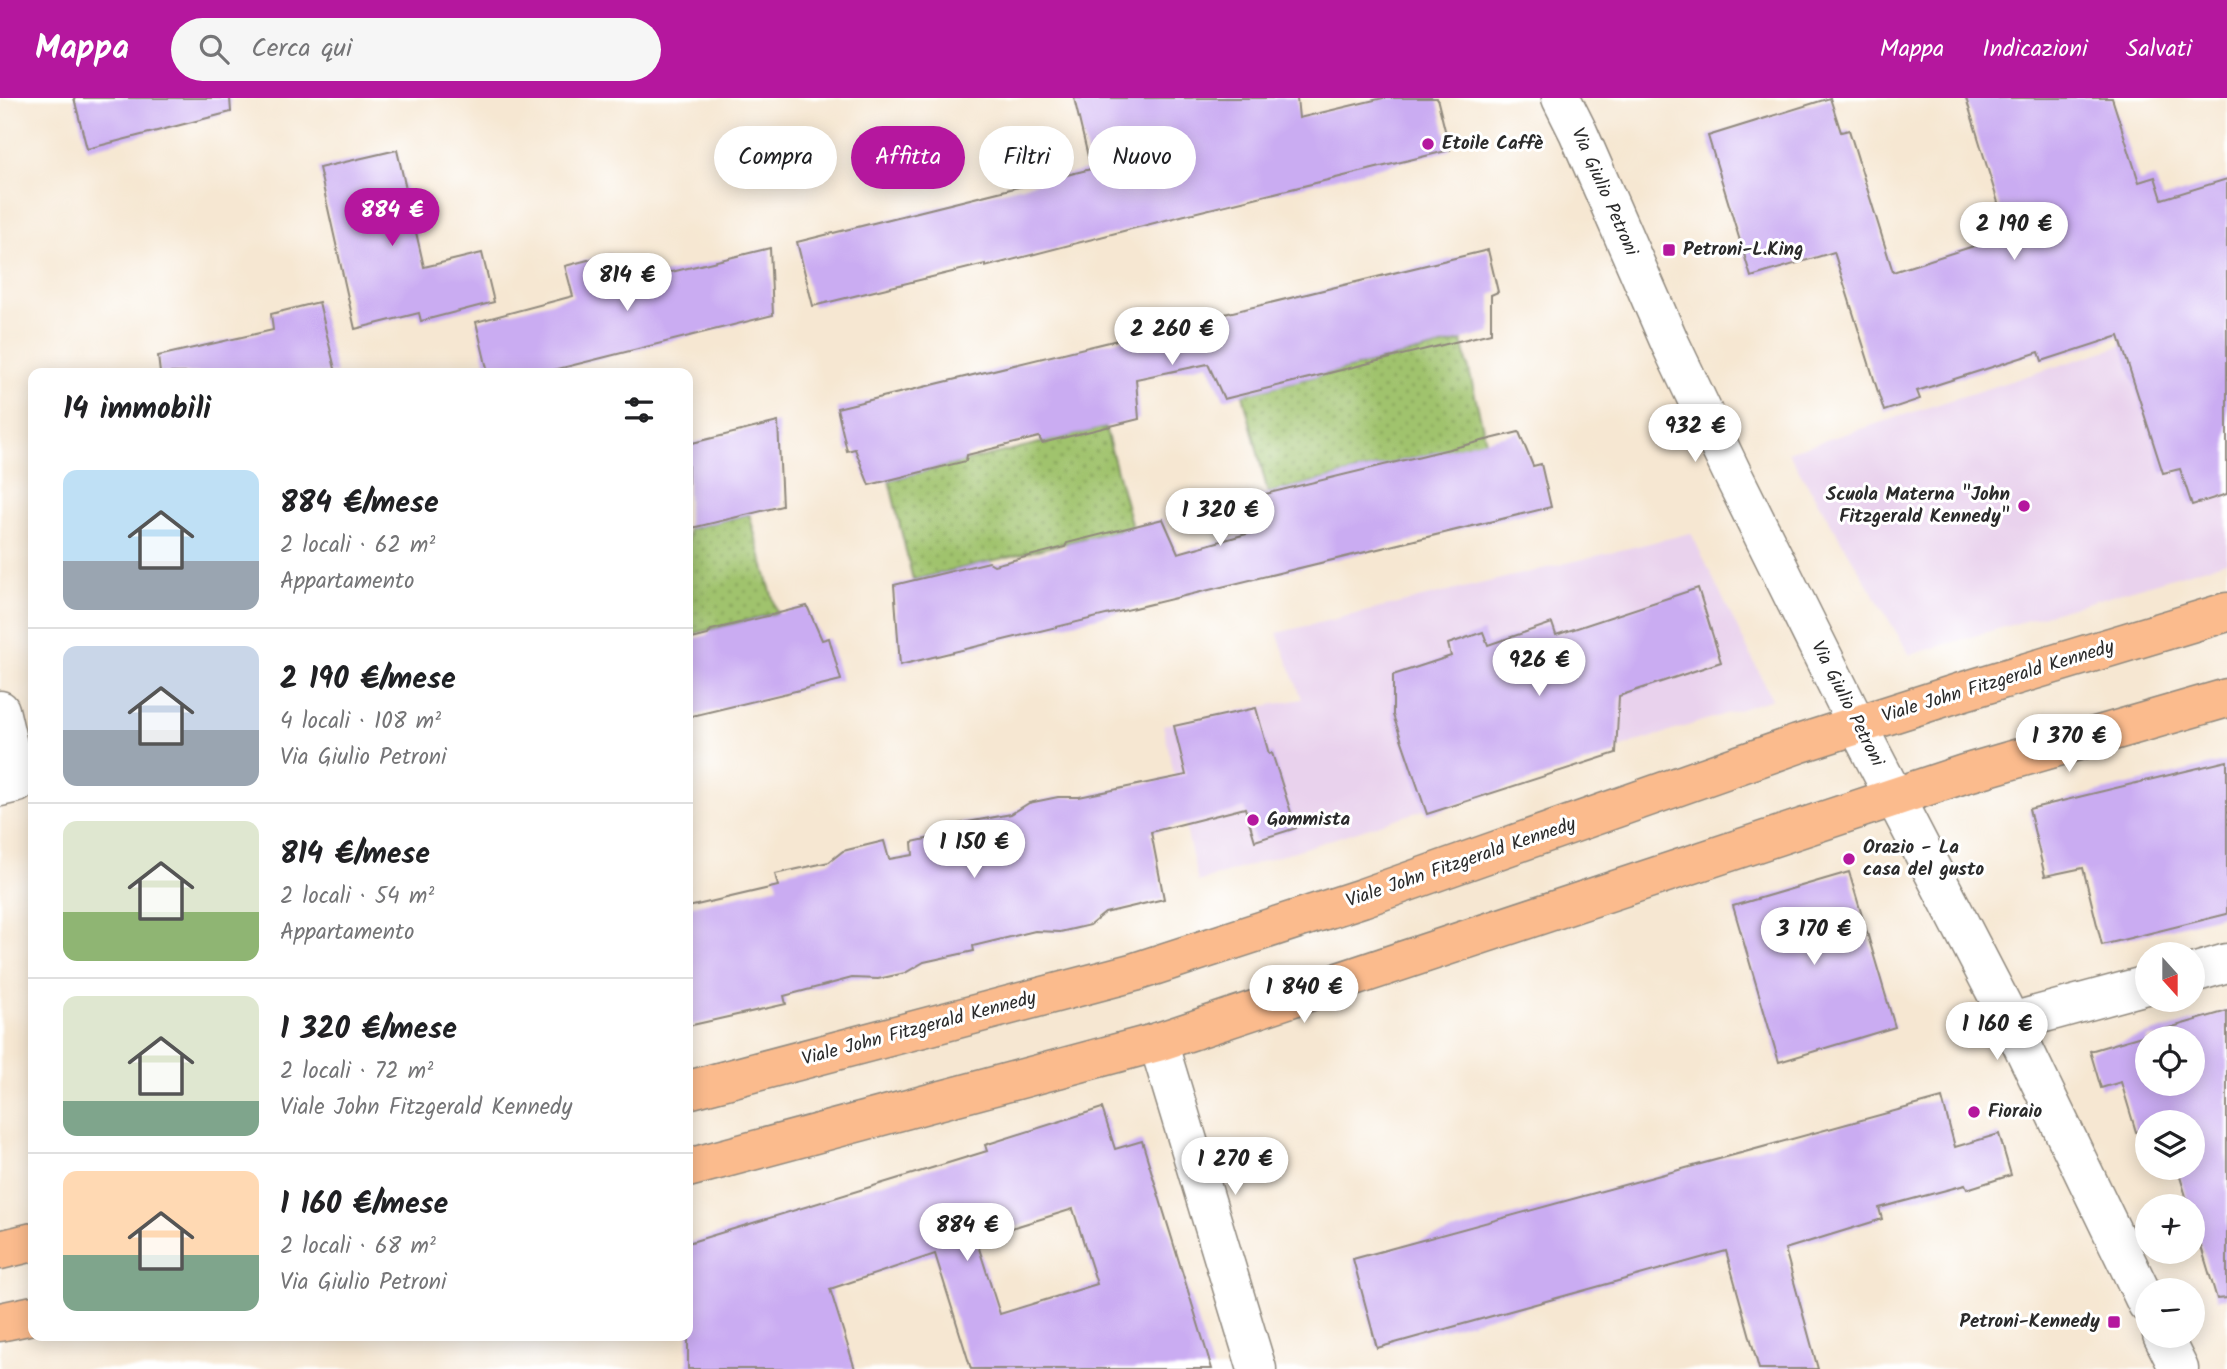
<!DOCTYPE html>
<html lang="it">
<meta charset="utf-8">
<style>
:root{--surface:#fff;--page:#f6f6f6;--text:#202124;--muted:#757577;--line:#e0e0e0;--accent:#b5179e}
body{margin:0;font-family:Kalam,sans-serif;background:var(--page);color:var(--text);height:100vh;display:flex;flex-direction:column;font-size:26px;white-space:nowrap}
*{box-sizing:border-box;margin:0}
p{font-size:23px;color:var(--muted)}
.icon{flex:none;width:38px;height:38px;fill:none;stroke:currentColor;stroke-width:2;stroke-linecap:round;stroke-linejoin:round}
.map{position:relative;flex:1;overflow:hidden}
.sheet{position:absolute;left:28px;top:270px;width:665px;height:973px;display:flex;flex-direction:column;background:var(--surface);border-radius:14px;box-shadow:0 4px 18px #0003}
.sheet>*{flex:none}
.hud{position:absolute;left:714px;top:28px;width:665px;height:63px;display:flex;gap:14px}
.needle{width:46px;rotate:159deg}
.buttons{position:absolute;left:2135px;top:844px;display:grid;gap:14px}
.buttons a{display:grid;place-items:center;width:70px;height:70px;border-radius:50%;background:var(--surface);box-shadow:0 4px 18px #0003;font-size:35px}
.price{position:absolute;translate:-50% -60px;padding:0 16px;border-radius:24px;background:#fff;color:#222;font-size:23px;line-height:46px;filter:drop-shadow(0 2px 4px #0008)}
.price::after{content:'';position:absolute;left:50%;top:42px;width:21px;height:16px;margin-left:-10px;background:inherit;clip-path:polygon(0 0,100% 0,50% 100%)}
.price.selected{background:var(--accent);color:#fff}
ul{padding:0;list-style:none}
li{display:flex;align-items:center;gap:21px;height:175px;padding:0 35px}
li+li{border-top:2px solid var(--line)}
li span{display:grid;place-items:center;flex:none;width:196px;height:140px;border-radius:14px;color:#555}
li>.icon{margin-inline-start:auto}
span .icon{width:84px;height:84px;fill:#fffc;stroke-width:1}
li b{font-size:30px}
h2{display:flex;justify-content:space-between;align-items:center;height:84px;padding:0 35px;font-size:30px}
.pill{padding:0 24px;border-radius:32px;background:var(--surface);box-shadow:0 4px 18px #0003;font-size:24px;line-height:63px}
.pill.selected{background:var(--accent);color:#fff}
header{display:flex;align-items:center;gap:42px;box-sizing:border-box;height:98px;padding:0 35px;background:var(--accent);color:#fff}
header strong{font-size:33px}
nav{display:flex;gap:38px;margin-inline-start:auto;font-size:24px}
.search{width:490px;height:63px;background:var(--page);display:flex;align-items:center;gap:18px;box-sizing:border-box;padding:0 24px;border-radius:38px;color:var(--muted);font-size:26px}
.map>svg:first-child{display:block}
.built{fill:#e9d2ed}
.garden{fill:url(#garden-dots);stroke:#66774c;stroke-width:2}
.building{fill:#caacf2;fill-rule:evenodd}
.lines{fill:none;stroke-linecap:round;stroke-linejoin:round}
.minor-casing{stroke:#90897e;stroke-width:41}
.major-casing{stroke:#90897e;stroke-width:41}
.minor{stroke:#fff;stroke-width:38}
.major{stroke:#fbbb8d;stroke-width:38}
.poi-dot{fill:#b5179e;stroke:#fff;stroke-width:2.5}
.labels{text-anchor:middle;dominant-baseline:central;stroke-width:6;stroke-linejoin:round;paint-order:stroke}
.poi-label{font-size:19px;font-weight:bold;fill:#2b2b2b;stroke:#fff;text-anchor:start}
.street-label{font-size:19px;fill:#2b2b2b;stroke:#fff}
</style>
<header>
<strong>Mappa</strong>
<div class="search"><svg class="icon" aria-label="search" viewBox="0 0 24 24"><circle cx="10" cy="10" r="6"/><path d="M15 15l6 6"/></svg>Cerca qui</div>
<nav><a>Mappa</a><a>Indicazioni</a><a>Salvati</a></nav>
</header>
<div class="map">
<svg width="2227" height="1271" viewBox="0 0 2227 1271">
<defs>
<pattern id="garden-dots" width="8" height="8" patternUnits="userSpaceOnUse" patternTransform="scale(1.75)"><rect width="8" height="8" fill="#a0c36d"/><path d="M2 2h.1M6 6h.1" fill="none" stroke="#839f5a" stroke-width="1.8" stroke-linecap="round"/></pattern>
</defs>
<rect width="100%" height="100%" fill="#fff"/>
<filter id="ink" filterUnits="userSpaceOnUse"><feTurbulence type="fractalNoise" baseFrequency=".0143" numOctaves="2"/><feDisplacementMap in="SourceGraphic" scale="14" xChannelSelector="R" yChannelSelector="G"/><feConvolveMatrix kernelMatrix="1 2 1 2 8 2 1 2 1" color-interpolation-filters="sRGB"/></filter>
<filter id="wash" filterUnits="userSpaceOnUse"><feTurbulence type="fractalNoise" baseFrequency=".00686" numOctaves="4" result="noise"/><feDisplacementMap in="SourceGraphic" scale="28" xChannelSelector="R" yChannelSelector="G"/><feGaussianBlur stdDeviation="1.57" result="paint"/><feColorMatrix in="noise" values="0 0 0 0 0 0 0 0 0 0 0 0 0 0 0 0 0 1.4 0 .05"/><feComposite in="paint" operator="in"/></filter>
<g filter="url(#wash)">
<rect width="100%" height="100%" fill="#f6e7d2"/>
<g class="built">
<polygon points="2227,214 2227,463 1910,557 1788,354"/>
<polygon points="1691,435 1772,601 1198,784 1163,627 1302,601 1277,535"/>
</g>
<g class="garden">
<polygon points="1462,243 1486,343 1268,395 1243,296"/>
<polygon points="1105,329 1132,429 913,482 889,382"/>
<polygon points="749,416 777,515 688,537 688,431"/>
</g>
<g id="blocks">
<g class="building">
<polygon points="74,0 230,0 231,14 87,51"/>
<polygon points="1074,0 1297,0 1299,20 1383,0 1437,0 1450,52 1185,117 985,169 985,166 813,208 797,144 1091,71"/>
<polygon points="1830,0 1841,34 1849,32 1893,174 2008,137 1966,0 2112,0 2139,84 2155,79 2162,101 2227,81 2227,396 2192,407 2180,371 2163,375 2119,238 2042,263 2039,254 1917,293 1920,301 1884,313 1834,154 1751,179 1708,38"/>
<polygon points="397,52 424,169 482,155 494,204 421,223 419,215 355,231 319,70"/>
<polygon points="770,150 773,217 542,275 488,275 476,224 573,198 565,168 611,156 618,187"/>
<polygon points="1488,152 1498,194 1491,197 1491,235 1224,301 1208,266 1136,281 1139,321 1042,345 1039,339 967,357 966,363 869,387 855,351 847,353 837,310"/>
<polygon points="319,204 336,275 160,275 158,258 273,232 271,216"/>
<polygon points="778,324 782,408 688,431 688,346"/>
<polygon points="1519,334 1533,368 1541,366 1551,409 900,567 894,487 989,464 994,467 1065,449 1067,445 1163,421 1178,455 1250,435 1249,400"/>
<polygon points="1698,490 1721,564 1619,598 1616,655 1427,716 1393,617 1393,577 1451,558 1448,546 1483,534 1488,547 1552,525 1556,537"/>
<polygon points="807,508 822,542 829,540 841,582 688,619 688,542 708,537 711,532"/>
<polygon points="1256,610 1269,656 1272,655 1296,730 1255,743 1245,710 1151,734 1164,801 1105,815 1090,827 1060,834 1035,833 973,848 974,853 924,864 905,875 878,881 852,880 784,898 786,906 688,928 688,809 778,788 775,776 829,764 843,753 884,743 889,761 913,757 912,744 959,734 957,726 1011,716 1029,705 1058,699 1079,699 1186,677 1174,628"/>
<polygon points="2227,663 2227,816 2102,847 2083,770 2045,778 2029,711"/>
<polygon points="1849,774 1895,929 1779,964 1733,808"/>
<path d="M2227,913V1200L2217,1201L2193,1122V1108H2189L2177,1069H2193V1024H2147V1031L2136,1034L2121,984L2101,990L2090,953ZM2147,940H2193V985H2147Z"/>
<polygon points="1942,1000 1955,1049 1999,1036 2011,1077 1967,1091 1965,1087 1879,1110 1882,1121 1785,1151 1818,1271 1759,1271 1726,1153 1377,1250 1353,1161"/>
<path d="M1102,1010L1115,1051L1142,1043L1212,1271H971L935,1156L830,1191L855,1271H688V1145L987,1053L985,1047ZM1073,1111L1097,1186L1000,1216L976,1141Z"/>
</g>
</g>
</g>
<g filter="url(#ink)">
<use href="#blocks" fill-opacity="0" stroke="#90897e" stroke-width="2"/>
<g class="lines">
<g class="minor-casing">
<g id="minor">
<polyline points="1561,0 1578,34 1670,245 1733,377 1857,627 2011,924 2147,1206"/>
<polyline points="0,612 17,685 0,689"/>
<polyline points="2193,875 2227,865"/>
<polyline points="2011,924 2147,887"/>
<polyline points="1158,944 1257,1271"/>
<polyline points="2162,1237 2179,1271"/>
</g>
</g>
<g class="major-casing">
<g id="major">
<polyline points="688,992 1135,874 1362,800 1798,646 1961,594 2227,514"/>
<polyline points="688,1070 1158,944 1964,676 2227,600"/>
<polyline points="0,1152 33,1144"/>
<polyline points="0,1224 33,1217"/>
</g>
</g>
<use href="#minor" class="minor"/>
<use href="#major" class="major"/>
</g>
</g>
<g class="poi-dot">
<circle cx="1428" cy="46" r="7"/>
<rect x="1662" y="145" width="14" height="14" rx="3.5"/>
<circle cx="2024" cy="408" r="7"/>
<circle cx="1253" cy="722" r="7"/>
<circle cx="1849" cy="761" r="7"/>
<circle cx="1974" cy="1014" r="7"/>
<rect x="2107" y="1217" width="14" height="14" rx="3.5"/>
</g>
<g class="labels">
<g class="poi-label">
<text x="1442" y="46">Etoile Caffè</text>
<text x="1683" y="152">Petroni-L.King</text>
<text x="2010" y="397" text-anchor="end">Scuola Materna "John<tspan x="2010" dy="22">Fitzgerald Kennedy"</tspan></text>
<text x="1267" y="722">Gommista</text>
<text x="1863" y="750">Orazio - La<tspan x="1863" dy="22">casa del gusto</tspan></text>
<text x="1988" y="1014">Fioraio</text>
<text x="2100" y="1224" text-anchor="end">Petroni-Kennedy</text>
</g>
<g class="street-label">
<text transform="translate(1604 94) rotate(66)">Via Giulio Petroni</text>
<text transform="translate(1998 584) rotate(-17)">Viale John Fitzgerald Kennedy</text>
<text transform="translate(1847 606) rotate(63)">Via Giulio Petroni</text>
<text transform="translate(1461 765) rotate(-19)">Viale John Fitzgerald Kennedy</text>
<text transform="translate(919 931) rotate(-15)">Viale John Fitzgerald Kennedy</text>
</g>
</g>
</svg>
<div class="buttons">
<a><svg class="needle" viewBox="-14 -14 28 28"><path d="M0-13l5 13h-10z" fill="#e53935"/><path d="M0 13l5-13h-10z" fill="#757577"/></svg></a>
<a><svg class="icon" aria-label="locate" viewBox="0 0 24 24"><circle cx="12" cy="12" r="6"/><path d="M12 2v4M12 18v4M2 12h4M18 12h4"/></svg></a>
<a><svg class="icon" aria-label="layers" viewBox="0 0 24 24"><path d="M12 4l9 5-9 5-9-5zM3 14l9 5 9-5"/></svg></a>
<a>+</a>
<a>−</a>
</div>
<b class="price selected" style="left:392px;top:150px">884 €</b>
<b class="price" style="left:2014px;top:164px">2 190 €</b>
<b class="price" style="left:627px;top:215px">814 €</b>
<b class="price" style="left:1172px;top:269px">2 260 €</b>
<b class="price" style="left:1695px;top:366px">932 €</b>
<b class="price" style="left:1220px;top:450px">1 320 €</b>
<b class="price" style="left:1539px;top:600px">926 €</b>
<b class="price" style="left:2069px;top:676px">1 370 €</b>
<b class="price" style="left:974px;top:782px">1 150 €</b>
<b class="price" style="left:1814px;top:869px">3 170 €</b>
<b class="price" style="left:1304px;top:927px">1 840 €</b>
<b class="price" style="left:1997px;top:964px">1 160 €</b>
<b class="price" style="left:1235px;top:1099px">1 270 €</b>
<b class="price" style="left:967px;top:1165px">884 €</b>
<div class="hud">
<a class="pill">Compra</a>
<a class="pill selected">Affitta</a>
<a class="pill">Filtri</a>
<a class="pill">Nuovo</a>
</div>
<section class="sheet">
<h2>14 immobili<svg class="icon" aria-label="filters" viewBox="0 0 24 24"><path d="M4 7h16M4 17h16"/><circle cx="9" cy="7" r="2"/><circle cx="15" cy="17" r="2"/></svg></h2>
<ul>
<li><span style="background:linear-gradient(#bfe0f5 65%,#9aa5b1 0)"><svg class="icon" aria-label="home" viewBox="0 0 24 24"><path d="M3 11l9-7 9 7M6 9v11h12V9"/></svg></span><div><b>884 €/mese</b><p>2 locali · 62 m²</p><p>Appartamento</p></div></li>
<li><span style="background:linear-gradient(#c9d6e8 60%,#9aa5b1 0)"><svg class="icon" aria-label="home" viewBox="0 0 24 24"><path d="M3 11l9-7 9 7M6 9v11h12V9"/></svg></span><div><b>2 190 €/mese</b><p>4 locali · 108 m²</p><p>Via Giulio Petroni</p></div></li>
<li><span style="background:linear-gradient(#dfe7d0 65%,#8fb573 0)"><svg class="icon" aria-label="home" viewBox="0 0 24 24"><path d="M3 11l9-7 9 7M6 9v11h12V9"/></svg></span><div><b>814 €/mese</b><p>2 locali · 54 m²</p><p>Appartamento</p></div></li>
<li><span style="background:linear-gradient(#dfe7d0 75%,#7fa58c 0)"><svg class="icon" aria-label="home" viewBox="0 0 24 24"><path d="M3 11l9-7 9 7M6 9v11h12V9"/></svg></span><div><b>1 320 €/mese</b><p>2 locali · 72 m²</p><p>Viale John Fitzgerald Kennedy</p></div></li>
<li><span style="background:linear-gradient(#ffd9b3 60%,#7fa58c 0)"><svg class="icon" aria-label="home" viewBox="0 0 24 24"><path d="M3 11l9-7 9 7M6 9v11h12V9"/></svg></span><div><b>1 160 €/mese</b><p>2 locali · 68 m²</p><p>Via Giulio Petroni</p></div></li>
</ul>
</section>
</div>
